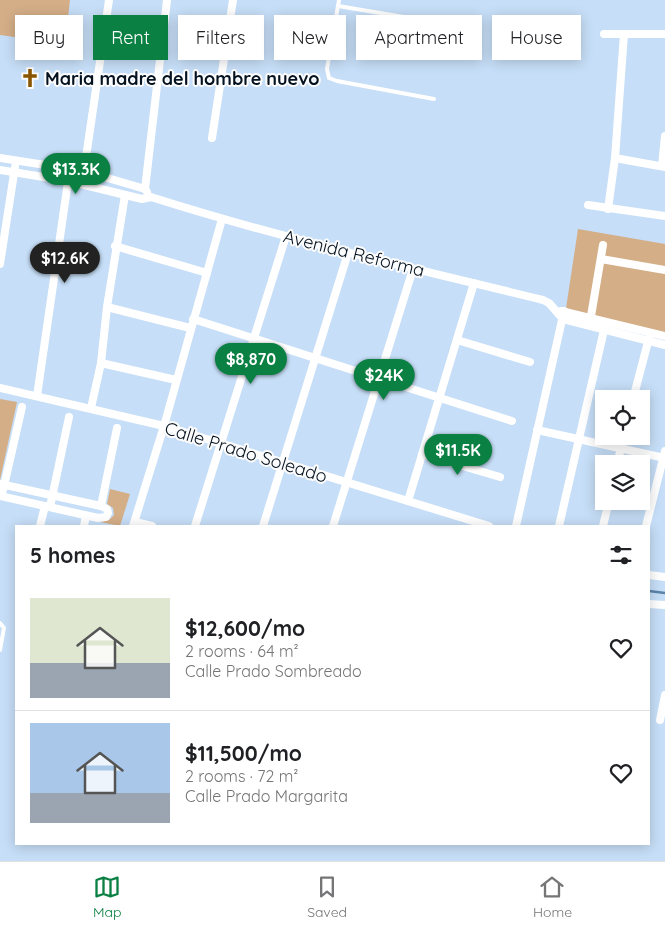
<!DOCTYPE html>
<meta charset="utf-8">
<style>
:root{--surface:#fff;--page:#f2f2f2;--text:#202124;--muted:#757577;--line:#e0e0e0;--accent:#0b8043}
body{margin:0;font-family:Quicksand,sans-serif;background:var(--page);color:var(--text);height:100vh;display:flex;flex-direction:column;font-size:19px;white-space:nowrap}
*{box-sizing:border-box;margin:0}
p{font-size:16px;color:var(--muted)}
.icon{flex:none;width:28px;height:28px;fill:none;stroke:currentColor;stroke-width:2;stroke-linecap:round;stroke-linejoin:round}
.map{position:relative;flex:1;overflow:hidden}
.side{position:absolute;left:15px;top:525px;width:635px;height:320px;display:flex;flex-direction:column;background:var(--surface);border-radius:0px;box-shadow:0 2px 12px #0003}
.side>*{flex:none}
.top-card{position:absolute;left:15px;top:15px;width:635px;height:45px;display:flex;gap:10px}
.controls{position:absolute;left:595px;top:390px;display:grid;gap:10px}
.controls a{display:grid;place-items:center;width:55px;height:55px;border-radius:0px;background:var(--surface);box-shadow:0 2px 12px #0003;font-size:25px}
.price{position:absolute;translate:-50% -42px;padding:0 11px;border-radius:18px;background:var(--accent);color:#fff;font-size:16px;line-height:32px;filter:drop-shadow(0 1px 2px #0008)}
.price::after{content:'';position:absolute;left:50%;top:30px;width:15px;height:11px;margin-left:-8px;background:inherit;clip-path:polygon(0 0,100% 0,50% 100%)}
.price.on{background:#222;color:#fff}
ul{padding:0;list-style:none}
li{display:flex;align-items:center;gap:15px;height:125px;padding:0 15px}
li+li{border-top:1px solid var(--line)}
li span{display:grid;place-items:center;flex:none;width:140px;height:100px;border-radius:0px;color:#555}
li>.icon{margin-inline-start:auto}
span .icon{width:60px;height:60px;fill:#fffc;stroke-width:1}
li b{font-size:21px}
h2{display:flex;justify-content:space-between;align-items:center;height:60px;padding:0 15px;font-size:21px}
.tag{padding:0 18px;border-radius:0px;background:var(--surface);box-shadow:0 2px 12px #0003;font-size:18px;line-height:45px}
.tag.on{background:var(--accent);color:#fff}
.tab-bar{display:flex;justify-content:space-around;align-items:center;height:70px;border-top:1px solid var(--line);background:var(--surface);font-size:14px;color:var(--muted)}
.tab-bar a{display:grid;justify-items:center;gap:2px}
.tab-bar .on{color:var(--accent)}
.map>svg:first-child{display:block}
.green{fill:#d4ae87}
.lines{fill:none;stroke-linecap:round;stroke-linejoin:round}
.stream{stroke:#5d83a9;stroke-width:2.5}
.lane{stroke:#fff;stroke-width:4}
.street{stroke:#fff;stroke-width:8}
.labels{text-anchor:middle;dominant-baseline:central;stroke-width:4;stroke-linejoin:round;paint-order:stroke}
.poi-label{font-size:18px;font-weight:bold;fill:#041220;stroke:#fcfcfc;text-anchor:start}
.street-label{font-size:18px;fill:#041220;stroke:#fcfcfc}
</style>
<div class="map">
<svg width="665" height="861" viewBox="0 0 665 861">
<rect width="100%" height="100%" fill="#c6def7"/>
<g class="green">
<polygon points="0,0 70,0 65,44 0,35"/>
<polygon points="578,229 665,244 665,338 565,315"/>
<polygon points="0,399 17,402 0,480"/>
<polygon points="110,489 130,494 120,526 100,522 109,520 114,515 113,508 107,504"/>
</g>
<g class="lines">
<polyline class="stream" points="649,591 665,593"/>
<g class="lane">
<polyline points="339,0 327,69 329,78 337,81 434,99"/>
<polyline points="338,6 416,19"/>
<polyline points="0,623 4,628 0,650"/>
</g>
<g class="street">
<polyline points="604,34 665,34"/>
<polyline points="212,138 233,0"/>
<polyline points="0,158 84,171 145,189 147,192"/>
<polyline points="615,158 665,167"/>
<polyline points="662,166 665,136"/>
<path d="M0,170L68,181L142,199L151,197C280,238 412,268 543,300L549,303L563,319L665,345"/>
<polyline points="84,171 109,0"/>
<polyline points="145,189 167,0"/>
<polyline points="588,205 665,216"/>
<polyline points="608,209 615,158 624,34"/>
<polyline points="115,246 207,273"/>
<polyline points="601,259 665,270"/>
<polyline points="0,264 15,167"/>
<polyline points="107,307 190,328"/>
<polyline points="561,311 665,336"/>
<polyline points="193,319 512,421"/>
<polyline points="590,322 603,245"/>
<polyline points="457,340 530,362"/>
<polyline points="101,363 176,380"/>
<polyline points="0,388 164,426 489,526"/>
<polyline points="37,396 70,168"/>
<polyline points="633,399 649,338"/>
<polyline points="91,408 101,363 107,307 125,195"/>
<polyline points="537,430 665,458"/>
<polyline points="422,454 500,477"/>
<polyline points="617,464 624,436"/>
<polyline points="0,484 101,506 107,509 108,513 106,517 98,518 0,496"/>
<polyline points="3,490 22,407"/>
<polyline points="408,501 474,283"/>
<polyline points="101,506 117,428"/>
<polyline points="50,507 69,417"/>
<polyline points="135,522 152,526"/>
<polyline points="40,526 45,506"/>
<polyline points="84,526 86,516"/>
<polyline points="133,526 164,426 222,219"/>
<polyline points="195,526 286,236"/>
<polyline points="263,526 348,253"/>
<polyline points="333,526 413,269"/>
<polyline points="516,526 564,311"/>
<polyline points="559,526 604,330"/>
<polyline points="603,526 609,501"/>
<polyline points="646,526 665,451"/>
<polyline points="649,575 665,577"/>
<polyline points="649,604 665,605"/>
<polyline points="660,720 665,695"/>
</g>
</g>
<defs>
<g id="church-bare" transform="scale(1.5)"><path d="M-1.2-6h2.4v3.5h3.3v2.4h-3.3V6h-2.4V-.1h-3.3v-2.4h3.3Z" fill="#8a5503" stroke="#fcfcfc" stroke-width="2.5" paint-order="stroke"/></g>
</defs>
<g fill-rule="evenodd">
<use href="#church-bare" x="30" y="78"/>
</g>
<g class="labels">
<g class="poi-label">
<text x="45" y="78">Maria madre del hombre nuevo</text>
</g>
<g class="street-label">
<text transform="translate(354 253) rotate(14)">Avenida Reforma</text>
<text transform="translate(246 452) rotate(17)">Calle Prado Soleado</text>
</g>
</g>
</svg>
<div class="controls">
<a><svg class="icon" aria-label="locate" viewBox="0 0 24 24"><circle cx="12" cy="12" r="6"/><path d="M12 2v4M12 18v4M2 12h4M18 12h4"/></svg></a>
<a><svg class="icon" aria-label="layers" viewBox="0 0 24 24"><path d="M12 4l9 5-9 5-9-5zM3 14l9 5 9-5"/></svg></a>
</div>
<b class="price" style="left:76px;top:195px">$13.3K</b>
<b class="price on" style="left:65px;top:284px">$12.6K</b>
<b class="price" style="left:251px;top:385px">$8,870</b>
<b class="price" style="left:384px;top:401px">$24K</b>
<b class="price" style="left:458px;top:476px">$11.5K</b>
<div class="top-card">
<a class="tag">Buy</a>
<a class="tag on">Rent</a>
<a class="tag">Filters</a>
<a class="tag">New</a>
<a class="tag">Apartment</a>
<a class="tag">House</a>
</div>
<section class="side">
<h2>5 homes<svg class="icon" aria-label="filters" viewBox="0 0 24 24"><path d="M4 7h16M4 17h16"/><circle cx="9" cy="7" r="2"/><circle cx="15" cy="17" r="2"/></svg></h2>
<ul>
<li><span style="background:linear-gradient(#dfe7d0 65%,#9aa5b1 0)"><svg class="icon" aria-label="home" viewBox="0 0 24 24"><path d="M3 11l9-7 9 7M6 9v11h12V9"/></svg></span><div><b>$12,600/mo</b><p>2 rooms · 64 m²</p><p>Calle Prado Sombreado</p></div><svg class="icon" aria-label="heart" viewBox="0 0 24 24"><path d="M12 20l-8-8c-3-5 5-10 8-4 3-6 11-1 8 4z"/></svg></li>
<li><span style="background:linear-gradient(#a9c7e8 70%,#9aa5b1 0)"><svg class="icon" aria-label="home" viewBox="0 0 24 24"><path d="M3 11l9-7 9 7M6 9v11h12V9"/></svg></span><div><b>$11,500/mo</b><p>2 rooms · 72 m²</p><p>Calle Prado Margarita</p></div><svg class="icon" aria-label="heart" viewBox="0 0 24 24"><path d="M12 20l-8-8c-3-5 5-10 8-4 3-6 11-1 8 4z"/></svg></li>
</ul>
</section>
</div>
<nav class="tab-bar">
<a class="on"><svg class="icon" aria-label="map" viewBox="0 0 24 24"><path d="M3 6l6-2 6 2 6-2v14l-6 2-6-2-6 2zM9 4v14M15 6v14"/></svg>Map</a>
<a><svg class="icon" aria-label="saved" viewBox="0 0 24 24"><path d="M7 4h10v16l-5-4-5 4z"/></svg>Saved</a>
<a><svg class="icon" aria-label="home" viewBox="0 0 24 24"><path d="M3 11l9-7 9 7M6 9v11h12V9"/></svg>Home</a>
</nav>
